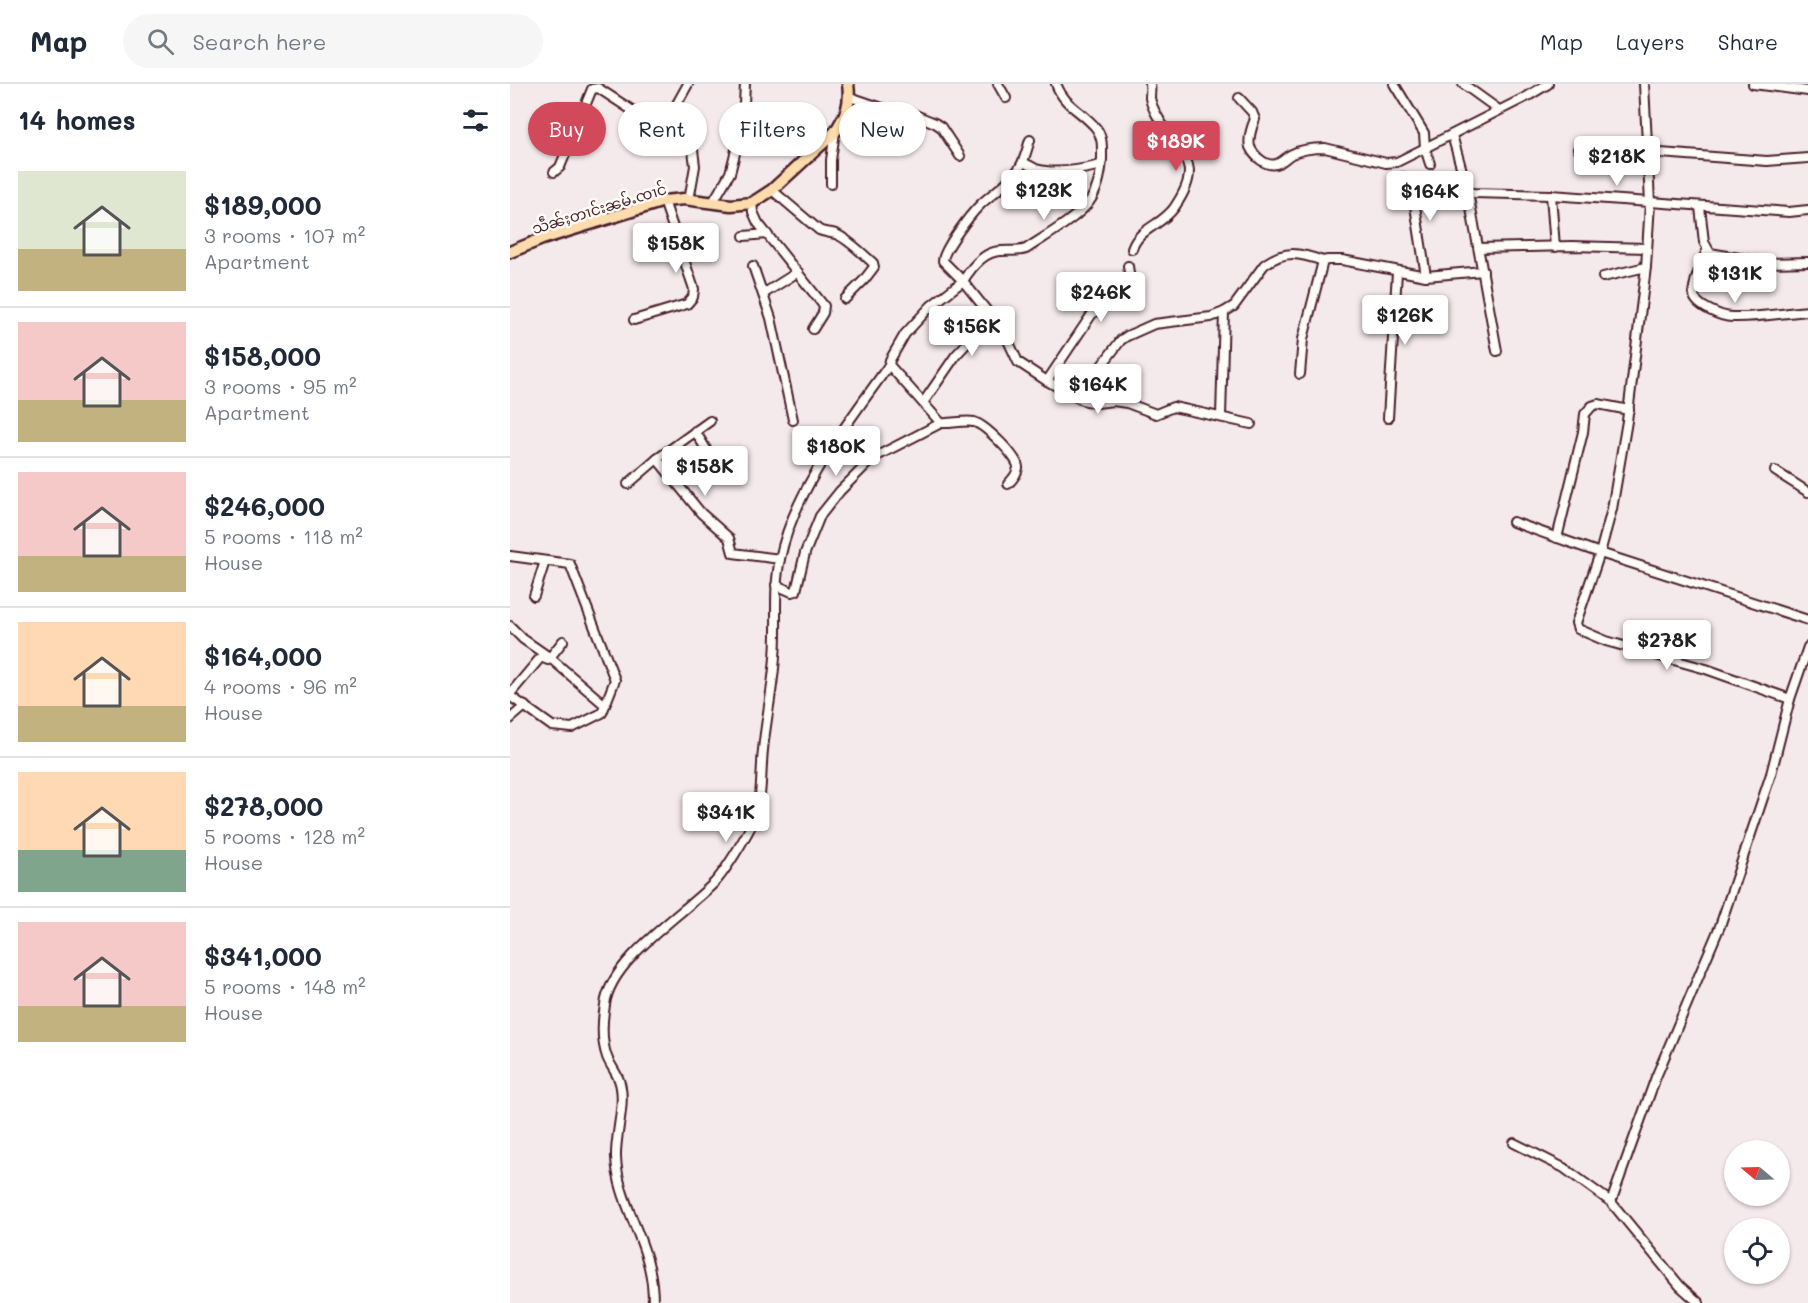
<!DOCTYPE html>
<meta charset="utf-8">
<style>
:root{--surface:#fff;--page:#f6f6f7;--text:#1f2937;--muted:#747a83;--line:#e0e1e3;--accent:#d1495b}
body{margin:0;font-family:Mali,"Noto Sans Myanmar",sans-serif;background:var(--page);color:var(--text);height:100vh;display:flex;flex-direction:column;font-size:22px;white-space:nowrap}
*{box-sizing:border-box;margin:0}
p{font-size:20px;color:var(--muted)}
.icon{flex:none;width:33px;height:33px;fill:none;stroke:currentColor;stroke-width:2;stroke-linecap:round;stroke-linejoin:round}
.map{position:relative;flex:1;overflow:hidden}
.panel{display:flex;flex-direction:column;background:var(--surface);width:510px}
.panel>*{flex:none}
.top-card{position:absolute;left:18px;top:18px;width:570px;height:54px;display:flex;gap:12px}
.needle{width:39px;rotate:289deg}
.fabs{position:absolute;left:1214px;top:1056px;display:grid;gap:12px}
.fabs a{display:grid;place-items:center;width:66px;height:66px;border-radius:50%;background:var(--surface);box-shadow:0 2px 4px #0004;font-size:30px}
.price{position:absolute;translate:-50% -51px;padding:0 14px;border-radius:6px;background:#fff;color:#222;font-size:20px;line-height:39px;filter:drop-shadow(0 2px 3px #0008)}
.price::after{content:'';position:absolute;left:50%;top:36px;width:18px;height:14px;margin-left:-9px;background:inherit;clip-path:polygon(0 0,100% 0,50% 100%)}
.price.current{background:var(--accent);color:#fff}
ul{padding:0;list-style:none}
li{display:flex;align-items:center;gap:18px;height:150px;padding:0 18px}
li+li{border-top:2px solid var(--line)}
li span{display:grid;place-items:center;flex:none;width:168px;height:120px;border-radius:0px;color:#555}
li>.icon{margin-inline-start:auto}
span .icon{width:72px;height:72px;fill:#fffc;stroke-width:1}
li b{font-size:26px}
h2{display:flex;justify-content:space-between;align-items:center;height:72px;padding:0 18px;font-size:26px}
.tag{padding:0 21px;border-radius:27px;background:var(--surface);box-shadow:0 2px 4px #0004;font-size:21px;line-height:54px}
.tag.current{background:var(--accent);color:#fff}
header{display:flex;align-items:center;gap:36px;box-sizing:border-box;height:84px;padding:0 30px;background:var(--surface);border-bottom:2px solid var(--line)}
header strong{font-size:28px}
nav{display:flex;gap:33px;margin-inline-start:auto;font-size:21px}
.search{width:420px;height:54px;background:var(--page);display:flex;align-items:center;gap:15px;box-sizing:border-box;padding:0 21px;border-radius:33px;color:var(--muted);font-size:22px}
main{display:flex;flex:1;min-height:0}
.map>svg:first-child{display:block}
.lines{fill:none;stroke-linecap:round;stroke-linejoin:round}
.minor-casing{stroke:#4a1f2b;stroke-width:12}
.highway-casing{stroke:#4a1f2b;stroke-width:15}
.minor{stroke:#fdfcf7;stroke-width:8}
.highway{stroke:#fcdcac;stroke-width:10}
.labels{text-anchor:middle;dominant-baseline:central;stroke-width:5;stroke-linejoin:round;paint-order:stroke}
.street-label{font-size:15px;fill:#4a1f2b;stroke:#fdfcf7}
</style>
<header>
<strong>Map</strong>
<div class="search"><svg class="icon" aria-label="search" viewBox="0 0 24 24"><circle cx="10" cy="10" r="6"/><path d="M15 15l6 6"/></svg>Search here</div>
<nav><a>Map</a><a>Layers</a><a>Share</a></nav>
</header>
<main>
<section class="panel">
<h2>14 homes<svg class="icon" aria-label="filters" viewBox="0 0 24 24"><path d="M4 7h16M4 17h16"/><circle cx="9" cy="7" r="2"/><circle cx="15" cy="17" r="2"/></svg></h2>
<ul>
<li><span style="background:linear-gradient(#dfe7d0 65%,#c2b280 0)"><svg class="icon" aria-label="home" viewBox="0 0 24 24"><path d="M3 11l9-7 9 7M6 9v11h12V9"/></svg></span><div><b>$189,000</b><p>3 rooms · 107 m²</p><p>Apartment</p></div></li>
<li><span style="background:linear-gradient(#f6c9c9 65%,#c2b280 0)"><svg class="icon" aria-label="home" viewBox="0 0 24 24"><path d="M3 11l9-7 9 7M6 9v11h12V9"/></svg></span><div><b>$158,000</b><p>3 rooms · 95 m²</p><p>Apartment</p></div></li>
<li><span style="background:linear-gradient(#f6c9c9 70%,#c2b280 0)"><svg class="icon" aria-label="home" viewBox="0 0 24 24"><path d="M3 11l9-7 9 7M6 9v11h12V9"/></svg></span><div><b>$246,000</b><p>5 rooms · 118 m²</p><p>House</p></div></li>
<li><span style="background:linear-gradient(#ffd9b3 70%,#c2b280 0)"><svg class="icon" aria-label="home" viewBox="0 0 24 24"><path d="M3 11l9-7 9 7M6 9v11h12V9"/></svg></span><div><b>$164,000</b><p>4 rooms · 96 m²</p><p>House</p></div></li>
<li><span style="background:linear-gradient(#ffd9b3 65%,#7fa58c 0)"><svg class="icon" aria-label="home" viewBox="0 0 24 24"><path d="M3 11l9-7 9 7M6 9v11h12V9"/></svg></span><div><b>$278,000</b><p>5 rooms · 128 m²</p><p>House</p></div></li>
<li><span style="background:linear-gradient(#f6c9c9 70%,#c2b280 0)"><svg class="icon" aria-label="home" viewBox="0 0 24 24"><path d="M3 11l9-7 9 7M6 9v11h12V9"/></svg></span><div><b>$341,000</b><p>5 rooms · 148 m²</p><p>House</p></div></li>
</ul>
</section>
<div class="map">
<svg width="1298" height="1219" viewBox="0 0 1298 1219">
<rect width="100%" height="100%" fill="#f5eaeb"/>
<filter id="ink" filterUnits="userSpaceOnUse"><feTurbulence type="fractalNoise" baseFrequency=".0167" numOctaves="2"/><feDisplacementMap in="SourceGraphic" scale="12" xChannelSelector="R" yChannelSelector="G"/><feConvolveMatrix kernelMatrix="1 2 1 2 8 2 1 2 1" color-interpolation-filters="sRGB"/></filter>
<g filter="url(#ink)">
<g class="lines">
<g class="minor-casing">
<g id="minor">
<polyline points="488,0 496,14"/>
<polyline points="884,0 914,49 915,64 920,80"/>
<polyline points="953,0 989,26"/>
<polyline points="1243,0 1298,7"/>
<polyline points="340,13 384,28 403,30 425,39 431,43 450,72"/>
<path d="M729,14L742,28L745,35C742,42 738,55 740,63C744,72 756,83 766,80C772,79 777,72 782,70C792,65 805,64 815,64L876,79L887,78L1018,12L1038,0"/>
<polyline points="158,36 178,0"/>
<polyline points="942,51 958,108 963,109 1041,111 1279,128 1298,126"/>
<polyline points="1068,65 1137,68 1257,77 1298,74"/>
<path d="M513,78C517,80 522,83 526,85C546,91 571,86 591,81"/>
<polyline points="44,88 50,83 82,5 88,4 183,66 185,82 179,116"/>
<polyline points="893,93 905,122 916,192"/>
<polyline points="321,100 321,76 325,48"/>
<path d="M262,106L309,146C315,149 322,148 328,151C340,157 353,170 363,179L364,183L354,196L335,215"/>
<polyline points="958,108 987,267"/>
<polyline points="1041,111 1045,163"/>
<polyline points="203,118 220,89 233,39 235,0"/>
<polyline points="242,119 243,128 248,139 314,222 313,229 303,245"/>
<polyline points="1190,123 1194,158 1200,169 1258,179 1298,178"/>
<polyline points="234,152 257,150"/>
<polyline points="969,164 1062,162 1137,164"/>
<path d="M622,165C629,144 651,142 664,124C696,78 670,73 649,35C646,30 641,20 640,14C640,9 641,5 640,0"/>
<path d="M1197,166C1193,177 1182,199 1184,211C1185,222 1212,233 1222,233C1247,234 1273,229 1298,227"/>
<polyline points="243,182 261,234 283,336"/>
<polyline points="1093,193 1136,183"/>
<polyline points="253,210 288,188"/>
<polyline points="481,232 494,248 508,278 537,297 572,316 587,319 603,317 617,319 646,330 663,323 673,325 741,340"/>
<polyline points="124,236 177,220 183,213 184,205 154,117"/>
<path d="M586,289L611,256L617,252L644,240L701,233L714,228L724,222L754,181C775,165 790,169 813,177"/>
<polyline points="790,290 793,255 813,177 818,176 832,176 916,192 973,187"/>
<polyline points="537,297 582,230 601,218 616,204 620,196 618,182"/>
<path d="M413,319L446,271L480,235L481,232L453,197C461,184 474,167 491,167C500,166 507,168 516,165C534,153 566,135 579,118C588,106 591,90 592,75C592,63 593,53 586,44C571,26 555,23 546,0"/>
<polyline points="711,332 714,228"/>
<polyline points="878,334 887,188"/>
<polyline points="200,337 147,375 191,429 219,454 223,469 270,475"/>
<polyline points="1265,387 1298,408"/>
<polyline points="161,392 194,369 196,365 185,347"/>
<polyline points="118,400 147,375"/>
<path d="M498,400C502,396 507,390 508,384C509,374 475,341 464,338C454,336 441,340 431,339L379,281L380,276L395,250L421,222L453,197L433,177C433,166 460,131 469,122C482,109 500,99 510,83C515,75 517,65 520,56"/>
<polyline points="1003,438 1090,469 1102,425 1117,337 1136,183 1140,119 1134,0"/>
<polyline points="1047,454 1073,348 1075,330 1082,322 1088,320 1119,326"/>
<polyline points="0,472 60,480 105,596 92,629 62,644 42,642 0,612"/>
<polyline points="266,501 282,508 286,507 295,469 310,432 330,407 363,374 431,339"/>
<polyline points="24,512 35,477"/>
<polyline points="1298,536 1090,469 1066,539 1068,545 1096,557 1196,585 1280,615 1298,563"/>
<polyline points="0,542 13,555 39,573 95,621"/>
<polyline points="0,610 31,573 38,576 53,557"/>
<polyline points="0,635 15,622"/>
<polyline points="1004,1059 1054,1084 1101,1118 1170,1202 1189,1219"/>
<polyline points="1101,1118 1146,993 1210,842 1261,690 1280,615"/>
<path d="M143,1219C143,1207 142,1195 139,1183C131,1147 107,1111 106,1073C105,1050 117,1018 109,996C106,988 100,981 97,973C91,956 92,938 95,921C100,876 172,831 204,799C215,788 242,744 247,728C252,714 251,683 253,666C256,635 263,604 265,573C268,540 263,507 270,475C284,405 339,338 379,281"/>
</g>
</g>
<g class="highway-casing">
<path id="highway" d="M0,168L32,155L154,117L174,115L221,121L242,119L262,106L325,48C336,31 341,21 338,0"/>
</g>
<use href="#minor" class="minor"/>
<use href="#highway" class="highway"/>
</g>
</g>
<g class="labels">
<g class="street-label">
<text transform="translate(89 124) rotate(-17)">သဵၼ်ႈတၢင်းၼမ်ႉၸၢင်</text>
</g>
</g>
</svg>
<div class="fabs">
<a><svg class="needle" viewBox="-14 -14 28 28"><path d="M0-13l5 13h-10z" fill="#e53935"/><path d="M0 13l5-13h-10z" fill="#747a83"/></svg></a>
<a><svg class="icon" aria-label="locate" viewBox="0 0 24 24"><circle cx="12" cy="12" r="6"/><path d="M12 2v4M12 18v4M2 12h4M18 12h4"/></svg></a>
</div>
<b class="price current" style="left:666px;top:88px">$189K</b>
<b class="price" style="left:1107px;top:103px">$218K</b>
<b class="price" style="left:534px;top:137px">$123K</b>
<b class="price" style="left:920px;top:138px">$164K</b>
<b class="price" style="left:166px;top:190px">$158K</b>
<b class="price" style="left:1225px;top:220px">$131K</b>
<b class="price" style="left:591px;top:239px">$246K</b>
<b class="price" style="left:895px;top:262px">$126K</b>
<b class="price" style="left:462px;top:273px">$156K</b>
<b class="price" style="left:588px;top:331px">$164K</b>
<b class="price" style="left:326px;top:393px">$180K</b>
<b class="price" style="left:195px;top:413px">$158K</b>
<b class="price" style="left:1157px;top:587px">$278K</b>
<b class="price" style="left:216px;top:759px">$341K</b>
<div class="top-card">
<a class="tag current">Buy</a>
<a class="tag">Rent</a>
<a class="tag">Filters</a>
<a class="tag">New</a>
</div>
</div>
</main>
